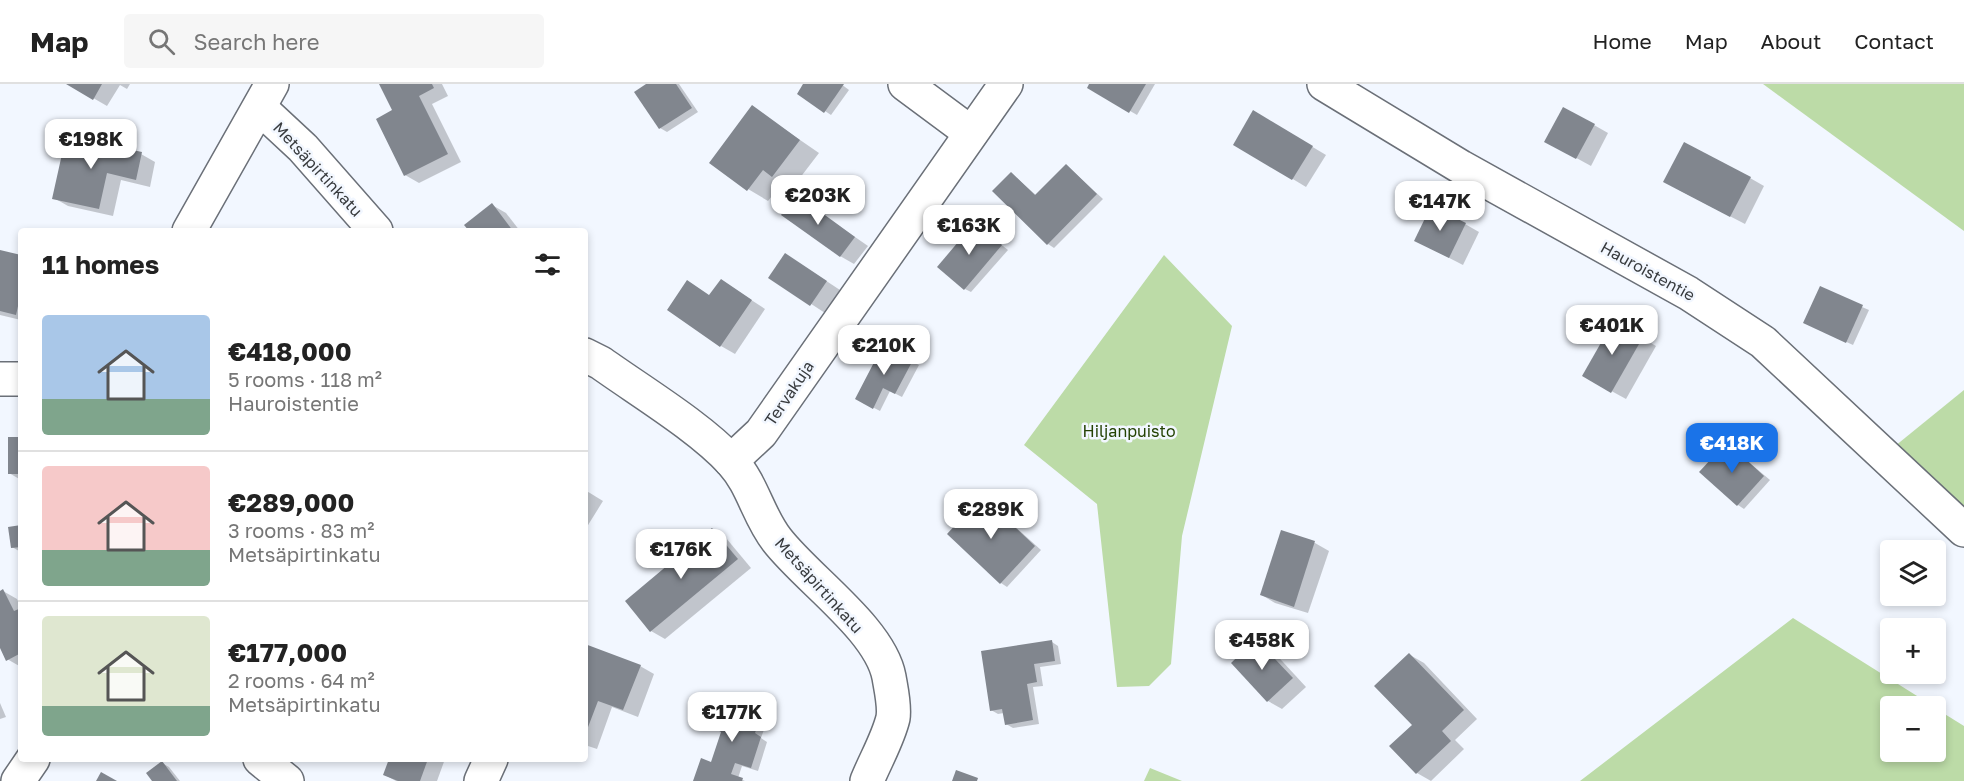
<!DOCTYPE html>
<meta charset="utf-8">
<style>
:root{--surface:#fff;--page:#f6f6f6;--text:#222;--muted:#767676;--line:#e0e0e0;--accent:#1a73e8}
body{margin:0;font-family:"Golos Text",sans-serif;background:var(--page);color:var(--text);height:100vh;display:flex;flex-direction:column;font-size:22px;white-space:nowrap}
*{box-sizing:border-box;margin:0}
p{font-size:20px;color:var(--muted)}
.icon{flex:none;width:33px;height:33px;fill:none;stroke:currentColor;stroke-width:2;stroke-linecap:round;stroke-linejoin:round}
.map{position:relative;flex:1;overflow:hidden}
.details{position:absolute;left:18px;top:144px;width:570px;height:534px;display:flex;flex-direction:column;background:var(--surface);border-radius:6px;box-shadow:0 3px 9px #0003}
.details>*{flex:none}
.controls{position:absolute;left:1880px;top:456px;display:grid;gap:12px}
.controls a{display:grid;place-items:center;width:66px;height:66px;border-radius:6px;background:var(--surface);box-shadow:0 3px 9px #0003;font-size:30px}
.price{position:absolute;translate:-50% -51px;padding:0 14px;border-radius:12px;background:#fff;color:#222;font-size:20px;line-height:39px;filter:drop-shadow(0 2px 3px #0008)}
.price::after{content:'';position:absolute;left:50%;top:36px;width:18px;height:14px;margin-left:-9px;background:inherit;clip-path:polygon(0 0,100% 0,50% 100%)}
.price.active{background:var(--accent);color:#fff}
ul{padding:0;list-style:none}
li{display:flex;align-items:center;gap:18px;height:150px;padding:0 24px}
li+li{border-top:2px solid var(--line)}
li span{display:grid;place-items:center;flex:none;width:168px;height:120px;border-radius:6px;color:#555}
li>.icon{margin-inline-start:auto}
span .icon{width:72px;height:72px;fill:#fffc;stroke-width:1}
li b{font-size:26px}
h2{display:flex;justify-content:space-between;align-items:center;height:72px;padding:0 24px;font-size:26px}
header{display:flex;align-items:center;gap:36px;box-sizing:border-box;height:84px;padding:0 30px;background:var(--surface);border-bottom:2px solid var(--line)}
header strong{font-size:28px}
nav{display:flex;gap:33px;margin-inline-start:auto;font-size:21px}
.search{width:420px;height:54px;background:var(--page);display:flex;align-items:center;gap:15px;box-sizing:border-box;padding:0 21px;border-radius:6px;color:var(--muted);font-size:22px}
.map>svg:first-child{display:block}
.green{fill:#bcdba7}
.shadow{fill:#0003}
.building{fill:#81868e}
.lines{fill:none;stroke-linecap:round;stroke-linejoin:round}
.minor-casing{stroke:#6b7078;stroke-width:36}
.minor{stroke:#fff;stroke-width:33}
.labels{text-anchor:middle;dominant-baseline:central;stroke-width:5;stroke-linejoin:round;paint-order:stroke}
.street-label{font-size:16px;fill:#383b3e;stroke:#f2f7ff}
.park-label{font-size:16px;fill:#244204;stroke:#f2f7ff}
</style>
<header>
<strong>Map</strong>
<div class="search"><svg class="icon" aria-label="search" viewBox="0 0 24 24"><circle cx="10" cy="10" r="6"/><path d="M15 15l6 6"/></svg>Search here</div>
<nav><a>Home</a><a>Map</a><a>About</a><a>Contact</a></nav>
</header>
<div class="map">
<svg width="1964" height="697" viewBox="0 0 1964 697">
<rect width="100%" height="100%" fill="#f2f7ff"/>
<g class="green">
<polygon points="1763,0 1964,0 1964,147"/>
<polygon points="1164,171 1232,242 1182,452 1171,580 1149,602 1117,603 1097,420 1024,361"/>
<polygon points="1964,306 1964,431 1884,371"/>
<polygon points="1793,534 1933,622 1890,622 1890,668 1935,668 1935,624 1964,642 1964,697 1580,697"/>
<polygon points="1150,684 1182,697 1144,697"/>
</g>
<g class="shadow">
<polygon points="69,0 130,0 127,5 120,1 107,22"/>
<polygon points="381,0 442,0 448,12 432,20 461,78 419,99 405,91 394,27"/>
<polygon points="649,0 679,0 698,28 667,48 660,44 637,8"/>
<polygon points="805,0 841,0 849,6 831,31 825,27"/>
<polygon points="1091,0 1155,0 1137,31 1089,3"/>
<polygon points="752,23 819,69 793,103 783,98 768,117 748,105"/>
<polygon points="1254,28 1326,71 1306,103 1235,60"/>
<polygon points="1594,41 1608,49 1591,82 1560,65"/>
<polygon points="141,70 155,78 150,103 121,96 113,132 68,122 54,114"/>
<polygon points="1067,82 1103,115 1054,164 1048,160 1011,89 1037,112"/>
<polygon points="1750,94 1764,102 1745,140 1679,106"/>
<polygon points="796,112 868,162 854,180 840,172"/>
<polygon points="492,121 506,129 520,147 470,147"/>
<polygon points="975,140 1008,166 971,208 965,205"/>
<polygon points="1465,140 1479,148 1463,181 1416,157"/>
<polygon points="0,168 21,173 21,236 0,231"/>
<polygon points="799,179 840,206 825,229 770,193"/>
<polygon points="722,197 765,225 735,270 721,262 711,212"/>
<polygon points="1862,223 1869,226 1853,261 1812,242"/>
<polygon points="1615,238 1656,262 1626,315 1584,292"/>
<polygon points="884,263 919,281 902,313 890,307 880,327 857,315"/>
<polygon points="21,355 21,396 9,389"/>
<polygon points="1727,360 1770,396 1744,425 1738,421"/>
<polygon points="585,406 603,417 585,446"/>
<polygon points="983,414 1041,466 1007,503 1001,499"/>
<polygon points="21,443 21,467 19,467 12,463"/>
<polygon points="712,446 726,454 751,484 665,555 651,547"/>
<polygon points="1282,448 1315,459 1329,467 1308,529 1275,519 1262,511"/>
<polygon points="3,507 17,515 21,523 21,583 7,575 0,560 0,508"/>
<polygon points="1257,557 1271,565 1306,603 1282,625 1268,617"/>
<polygon points="1052,558 1058,562 1061,580 1040,583 1043,602 1033,603 1039,640 1013,644 1006,640 1004,629 998,630 991,626"/>
<polygon points="585,562 640,582 654,590 638,633 612,623 597,665 585,661"/>
<polygon points="1410,571 1424,579 1477,635 1455,656 1464,665 1431,697 1417,689"/>
<polygon points="0,619 6,633 0,635"/>
<polygon points="755,621 760,624 756,635 766,640 761,654 767,658 758,687 742,682 738,694 745,697 695,697 748,638"/>
<polygon points="391,675 445,675 437,697 396,697 385,691"/>
<polygon points="162,679 169,683 180,697 154,697"/>
</g>
<g class="building">
<polygon points="66,0 102,0 93,16"/>
<polygon points="379,0 432,0 434,4 419,12 448,70 404,92 376,35 392,26"/>
<polygon points="646,0 676,0 692,24 659,45 634,8"/>
<polygon points="803,0 844,0 824,29 797,10"/>
<polygon points="1089,0 1146,0 1129,29 1087,4"/>
<polygon points="752,21 800,56 772,93 763,86 747,107 709,79"/>
<polygon points="1563,23 1595,40 1576,75 1544,58"/>
<polygon points="1253,26 1313,62 1292,96 1233,61"/>
<polygon points="66,52 142,68 136,96 107,89 99,125 52,115"/>
<polygon points="1684,58 1751,93 1730,133 1663,98"/>
<polygon points="1066,80 1097,110 1047,161 992,107 1011,88 1035,111"/>
<polygon points="796,110 855,153 840,173 781,131"/>
<polygon points="492,119 513,147 469,147 464,141"/>
<polygon points="1431,122 1466,139 1449,174 1414,157"/>
<polygon points="975,138 1002,161 964,206 937,183"/>
<polygon points="0,166 21,171 21,209 16,231 0,227"/>
<polygon points="785,169 827,197 810,222 768,194"/>
<polygon points="721,195 752,216 720,263 667,226 687,196 709,211"/>
<polygon points="1820,202 1863,221 1846,259 1803,239"/>
<polygon points="1614,236 1643,253 1611,309 1582,292"/>
<polygon points="883,261 913,276 895,310 883,304 873,325 855,315"/>
<rect x="8" y="353" width="13" height="37"/>
<polygon points="1727,358 1764,392 1737,422 1699,388"/>
<polygon points="982,412 1035,462 1000,500 947,450"/>
<polygon points="21,441 21,463 11,464 8,443"/>
<polygon points="712,444 738,475 650,548 625,517"/>
<polygon points="1281,446 1315,457 1294,523 1260,511"/>
<polygon points="3,505 14,527 21,524 21,569 6,577 0,564 0,507"/>
<polygon points="1256,555 1293,594 1267,618 1231,579"/>
<polygon points="1052,556 1055,577 1034,580 1037,598 1027,600 1033,636 1005,641 1002,625 990,627 981,567"/>
<polygon points="585,560 641,581 623,626 598,617 585,651"/>
<polygon points="1409,569 1464,626 1442,647 1451,657 1416,690 1389,662 1412,641 1374,602"/>
<polygon points="734,612 754,619 750,631 760,635 755,649 761,653 751,684 735,679 731,690 743,694 742,697 693,697 701,674 711,678 721,648 715,644 723,623 729,625"/>
<polygon points="389,675 428,675 420,697 398,697 383,691"/>
<polygon points="162,677 177,697 152,697 146,689"/>
<polygon points="956,686 978,694 977,697 952,697"/>
<polygon points="101,688 117,697 96,697"/>
</g>
<g class="lines">
<g class="minor-casing">
<g id="minor">
<polyline points="905,0 971,49"/>
<polyline points="1324,0 1461,83 1688,209 1763,258 1964,446"/>
<polyline points="260,24 303,64 376,147"/>
<polyline points="189,147 272,0"/>
<path d="M585,271L601,279C640,307 700,343 732,378C753,401 758,432 777,456C807,495 880,545 889,593C891,605 895,622 893,634C888,655 875,677 867,697"/>
<polyline points="0,295 21,295"/>
<polyline points="731,377 761,349 1006,0"/>
<polyline points="260,675 287,697"/>
<polyline points="18,697 33,675"/>
<polyline points="481,697 491,675"/>
</g>
</g>
<use href="#minor" class="minor"/>
</g>
<g class="labels">
<g class="street-label">
<text transform="translate(318 85) rotate(47)">Metsäpirtinkatu</text>
<text transform="translate(1648 187) rotate(29)">Hauroistentie</text>
<text transform="translate(789 309) rotate(-56)">Tervakuja</text>
<text transform="translate(819 501) rotate(48)">Metsäpirtinkatu</text>
</g>
<g class="park-label">
<text x="1129" y="347">Hiljanpuisto</text>
</g>
</g>
</svg>
<div class="controls">
<a><svg class="icon" aria-label="layers" viewBox="0 0 24 24"><path d="M12 4l9 5-9 5-9-5zM3 14l9 5 9-5"/></svg></a>
<a>+</a>
<a>−</a>
</div>
<b class="price" style="left:91px;top:86px">€198K</b>
<b class="price" style="left:818px;top:142px">€203K</b>
<b class="price" style="left:1440px;top:148px">€147K</b>
<b class="price" style="left:969px;top:172px">€163K</b>
<b class="price" style="left:1612px;top:272px">€401K</b>
<b class="price" style="left:884px;top:292px">€210K</b>
<b class="price active" style="left:1732px;top:390px">€418K</b>
<b class="price" style="left:991px;top:456px">€289K</b>
<b class="price" style="left:681px;top:496px">€176K</b>
<b class="price" style="left:1262px;top:587px">€458K</b>
<b class="price" style="left:732px;top:659px">€177K</b>
<section class="details">
<h2>11 homes<svg class="icon" aria-label="filters" viewBox="0 0 24 24"><path d="M4 7h16M4 17h16"/><circle cx="9" cy="7" r="2"/><circle cx="15" cy="17" r="2"/></svg></h2>
<ul>
<li><span style="background:linear-gradient(#a9c7e8 70%,#7fa58c 0)"><svg class="icon" aria-label="home" viewBox="0 0 24 24"><path d="M3 11l9-7 9 7M6 9v11h12V9"/></svg></span><div><b>€418,000</b><p>5 rooms · 118 m²</p><p>Hauroistentie</p></div></li>
<li><span style="background:linear-gradient(#f6c9c9 70%,#7fa58c 0)"><svg class="icon" aria-label="home" viewBox="0 0 24 24"><path d="M3 11l9-7 9 7M6 9v11h12V9"/></svg></span><div><b>€289,000</b><p>3 rooms · 83 m²</p><p>Metsäpirtinkatu</p></div></li>
<li><span style="background:linear-gradient(#dfe7d0 75%,#7fa58c 0)"><svg class="icon" aria-label="home" viewBox="0 0 24 24"><path d="M3 11l9-7 9 7M6 9v11h12V9"/></svg></span><div><b>€177,000</b><p>2 rooms · 64 m²</p><p>Metsäpirtinkatu</p></div></li>
</ul>
</section>
</div>
